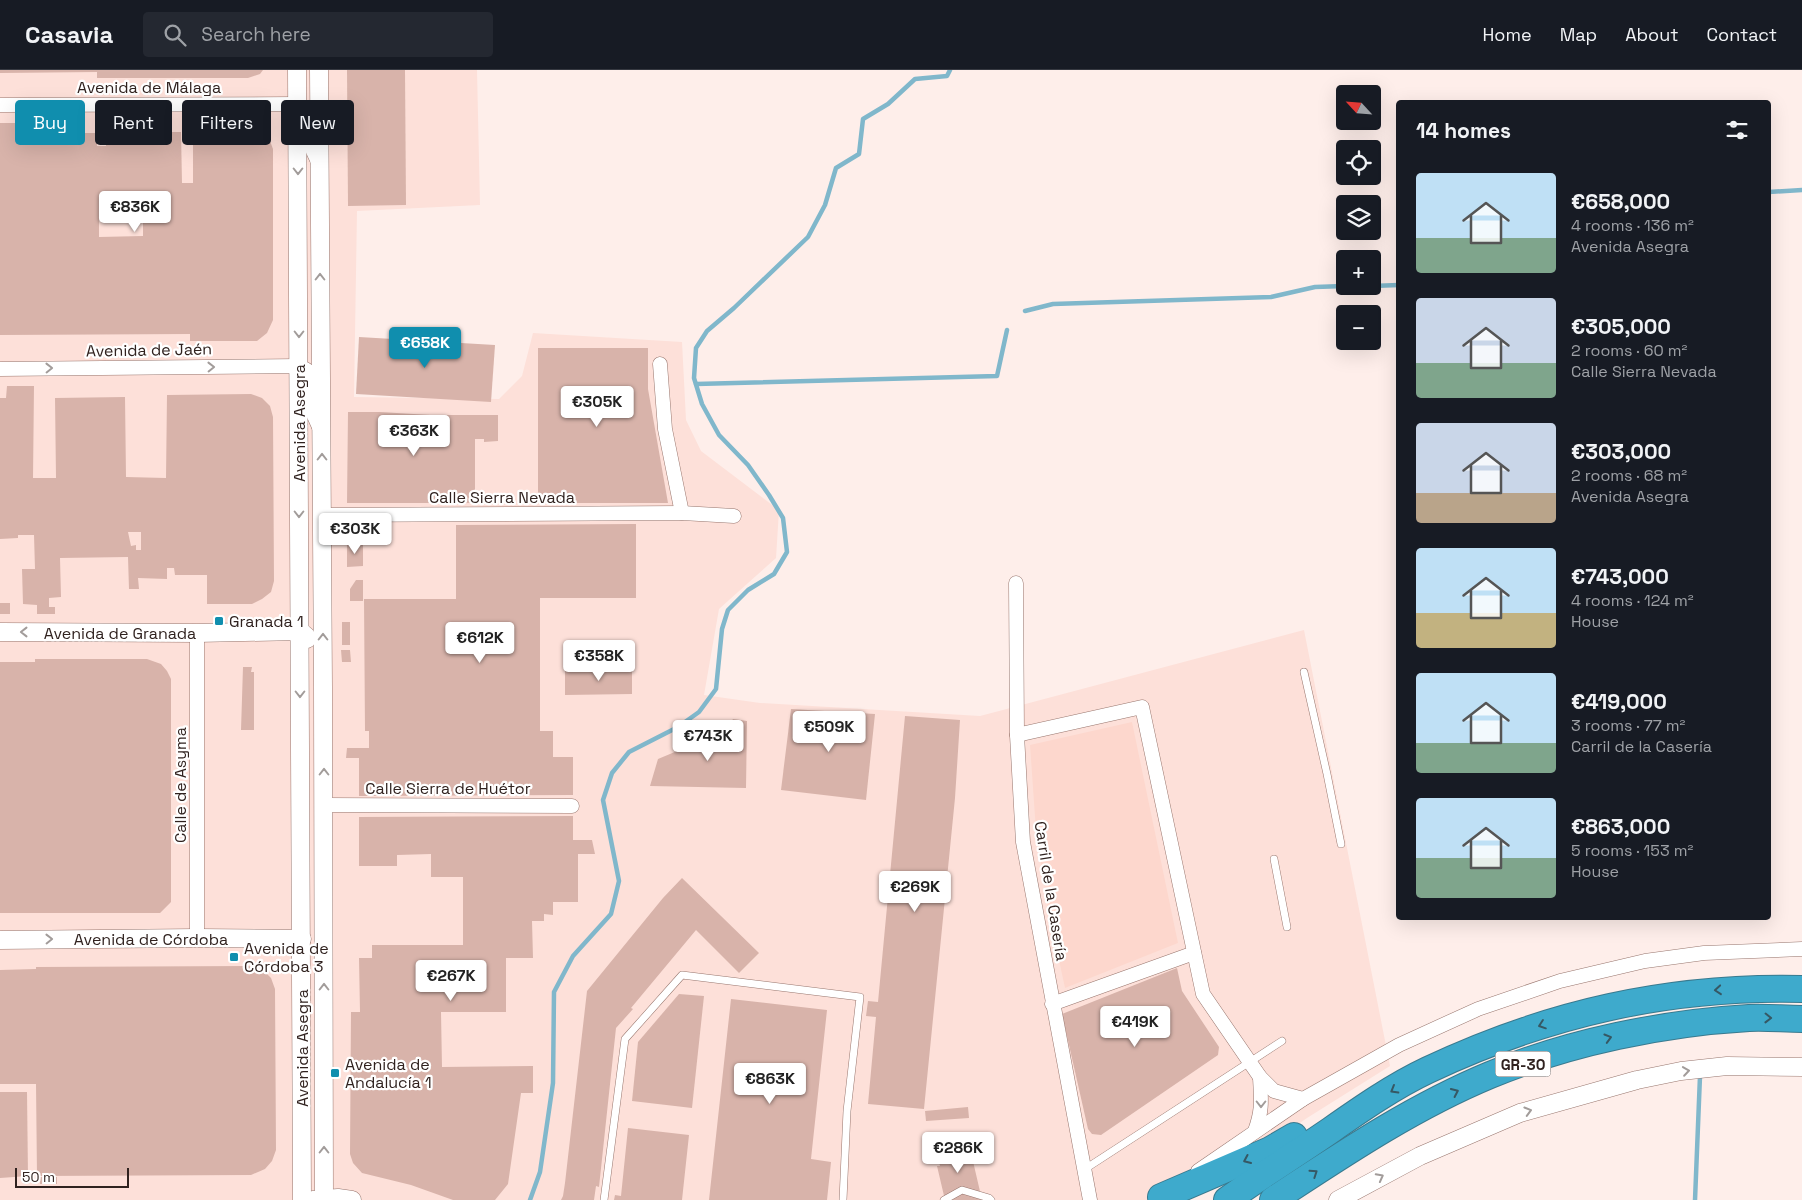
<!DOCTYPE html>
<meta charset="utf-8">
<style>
:root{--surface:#171b24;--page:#242831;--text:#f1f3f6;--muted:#9ea1a6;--line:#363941;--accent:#108eae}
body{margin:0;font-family:"Space Grotesk",sans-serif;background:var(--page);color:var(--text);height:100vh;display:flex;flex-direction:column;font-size:19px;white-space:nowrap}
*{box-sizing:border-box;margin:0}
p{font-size:16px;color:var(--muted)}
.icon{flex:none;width:28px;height:28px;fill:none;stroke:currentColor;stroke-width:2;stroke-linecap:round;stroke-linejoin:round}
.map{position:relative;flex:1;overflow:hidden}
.drawer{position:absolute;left:1396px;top:30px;width:375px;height:820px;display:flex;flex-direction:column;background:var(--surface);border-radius:5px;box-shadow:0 5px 20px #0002}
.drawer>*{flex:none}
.banner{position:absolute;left:15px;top:30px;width:475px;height:45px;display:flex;gap:10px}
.needle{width:32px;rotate:296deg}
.fabs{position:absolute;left:1336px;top:15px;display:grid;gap:10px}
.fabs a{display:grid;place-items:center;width:45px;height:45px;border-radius:5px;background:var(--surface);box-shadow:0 5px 20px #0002;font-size:25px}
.scale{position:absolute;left:15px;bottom:12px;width:114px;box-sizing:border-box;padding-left:5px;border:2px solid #30221f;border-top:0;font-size:14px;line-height:18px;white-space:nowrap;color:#30221f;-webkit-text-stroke:4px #fff;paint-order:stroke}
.price{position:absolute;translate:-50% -42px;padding:0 11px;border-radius:5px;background:#fff;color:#222;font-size:16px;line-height:32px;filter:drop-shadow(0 1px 2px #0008)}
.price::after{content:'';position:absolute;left:50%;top:30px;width:15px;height:11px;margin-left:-8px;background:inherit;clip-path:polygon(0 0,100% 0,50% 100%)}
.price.selected{background:var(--accent);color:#fff}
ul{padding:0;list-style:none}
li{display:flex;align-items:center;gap:15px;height:125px;padding:0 20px}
li span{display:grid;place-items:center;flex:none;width:140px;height:100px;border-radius:5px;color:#555}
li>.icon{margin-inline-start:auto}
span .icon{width:60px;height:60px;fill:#fffc;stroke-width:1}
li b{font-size:21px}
h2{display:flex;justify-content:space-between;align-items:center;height:60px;padding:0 20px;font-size:21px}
.chip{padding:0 18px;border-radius:5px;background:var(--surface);box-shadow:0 5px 20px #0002;font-size:18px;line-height:45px}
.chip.selected{background:var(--accent);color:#fff}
header{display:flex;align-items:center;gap:30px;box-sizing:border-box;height:70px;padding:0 25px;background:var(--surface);border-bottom:1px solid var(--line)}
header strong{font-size:24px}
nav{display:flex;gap:28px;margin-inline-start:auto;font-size:18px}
.search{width:350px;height:45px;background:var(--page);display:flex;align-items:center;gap:12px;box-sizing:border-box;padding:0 18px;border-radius:5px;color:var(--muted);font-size:19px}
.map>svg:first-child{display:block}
.built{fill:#fde0d9}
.green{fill:#fdd7cd}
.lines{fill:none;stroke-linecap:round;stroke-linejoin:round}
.stream{stroke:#80b7cb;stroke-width:4.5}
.building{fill:#d8b3aa;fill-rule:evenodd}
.service-casing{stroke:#98766e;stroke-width:8}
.minor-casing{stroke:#98766e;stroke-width:15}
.tertiary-casing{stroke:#98766e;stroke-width:19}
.motorway-casing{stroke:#397a8f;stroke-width:28}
.service{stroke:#fff;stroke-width:7}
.minor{stroke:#fff;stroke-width:14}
.tertiary{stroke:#fff;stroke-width:18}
.motorway{stroke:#3eaacc;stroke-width:26}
.oneway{stroke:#a29c9a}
.oneway2{stroke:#365864}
.poi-dot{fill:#108eae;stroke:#fff;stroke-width:2}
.labels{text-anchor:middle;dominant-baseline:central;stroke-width:4.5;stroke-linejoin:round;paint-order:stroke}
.shield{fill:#fff;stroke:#6e6462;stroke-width:1}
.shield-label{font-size:15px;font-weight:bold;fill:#30221f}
.street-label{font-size:16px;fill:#30221f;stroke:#fff}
.poi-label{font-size:16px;fill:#30221f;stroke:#fff;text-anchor:start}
</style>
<header>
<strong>Casavia</strong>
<div class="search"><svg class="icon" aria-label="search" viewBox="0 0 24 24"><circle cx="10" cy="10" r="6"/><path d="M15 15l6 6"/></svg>Search here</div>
<nav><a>Home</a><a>Map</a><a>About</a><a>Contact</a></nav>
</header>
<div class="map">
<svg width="1802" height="1130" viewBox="0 0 1802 1130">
<rect width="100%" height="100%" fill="#feeeea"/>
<polygon class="built" points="0,0 477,0 480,135 357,141 354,327 499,329 522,306 533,263 682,272 686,350 701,381 779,440 776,488 719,539 704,625 760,633 980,646 1304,560 1390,996 1307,1048 1188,1130 0,1130"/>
<polygon class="green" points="1132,652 1178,873 1065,918 1048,839 1036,761 1030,675"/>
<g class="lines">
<g class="stream">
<polyline points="1769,122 1802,120"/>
<polyline points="1372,216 1399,215"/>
<polyline points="1025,241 1053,234 1271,227 1315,217 1345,216"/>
<polyline points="696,314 997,306 1007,260"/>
<polyline points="530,1130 540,1102 553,1013 554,922 573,886 611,844 619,811 603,730 612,703 629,682 678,657 699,642 716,619 722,559 728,540 748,520 774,504 787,482 783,448 769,425 748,395 719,365 702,334 694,308 696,278 707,261 734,238 808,167 825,135 836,98 859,84 863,49 888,34 915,9 947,6 950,0"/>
<polyline points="1695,1130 1700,1006"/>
</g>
</g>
<g class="building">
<polygon points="0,0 263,0 260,4 248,8 97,8 97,2 0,3"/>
<polygon points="347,0 405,0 406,135 348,136"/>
<path d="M216,52V63H254L264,66L270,71L273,79V250L267,263L257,271H190V264L0,265V53H30L31,60H35V53H82V63H97V76H106V53H144L143,62H181L182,113H193V53ZM99,145H143V166L99,167Z"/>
<polygon points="359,267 495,275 491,332 356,324"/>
<polygon points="538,278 648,278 648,319 668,433 538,433"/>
<path d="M7,316H34L33,408H56L55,328L125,327L126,407L166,408L167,325L251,324L262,328L270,336L273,347L274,511L271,522L262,529L252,534H207V505H175L174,498H167V509L138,508L139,519H129L128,487L60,488L61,527L49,528V537H55V544H37V535L23,534L22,499H35L34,465H18V468L0,469V328H6ZM128,462H141V480H136V475L131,476Z"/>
<polygon points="348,342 380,342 430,345 498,345 498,371 484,372 484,369 475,369 475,433 347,433"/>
<polygon points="636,454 636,528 540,528 540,661 553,661 553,687 573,687 573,725 359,726 359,688 346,688 347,678 369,678 369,661 365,661 364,529 456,529 456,455"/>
<polygon points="347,474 363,474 363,496 347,497"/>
<polygon points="356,510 363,510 363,531 350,531 350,519"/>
<rect x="0" y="533" width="10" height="11"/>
<rect x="342" y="552" width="8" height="23"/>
<polygon points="341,580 350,580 351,592 342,592"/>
<polygon points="35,589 147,589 161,594 167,601 171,609 171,832 160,843 0,843 0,592 35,592"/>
<polygon points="243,597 252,597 251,602 254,602 254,660 241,660"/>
<polygon points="632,599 632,624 565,625 565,600"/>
<polygon points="791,639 875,644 866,730 781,720"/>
<polygon points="905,646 960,650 955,728 924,1039 868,1034 876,947 866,946 868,931 878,932"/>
<polygon points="733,649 747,651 746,718 650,716 658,689 725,661"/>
<polygon points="573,746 573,770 592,770 595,784 578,784 578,832 553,832 553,845 544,844 544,851 532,851 533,888 506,888 506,942 441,942 442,997 533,996 533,1023 521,1023 508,1114 495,1130 453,1130 411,1115 362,1103 353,1093 350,1084 351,942 360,942 359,888 372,888 372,875 463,875 463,807 431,807 431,784 397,785 397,796 359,796 359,747"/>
<polygon points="682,808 759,883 739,903 696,860 631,938 633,939 616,958 599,1117 596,1116 594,1130 561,1130 563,1126 565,1113 587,921 663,828"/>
<polygon points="249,896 263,900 271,908 275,919 276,1080 272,1091 265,1099 251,1105 37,1106 36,1014 0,1014 0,900 36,899 36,897"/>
<polygon points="1177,898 1182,921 1219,977 1218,985 1101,1065 1092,1064 1088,1059 1062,944"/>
<polygon points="679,924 704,926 692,1038 632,1031 638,972"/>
<polygon points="731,929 827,940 811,1089 831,1092 827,1130 709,1130"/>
<polygon points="0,1022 27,1022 28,1106 0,1108"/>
<polygon points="968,1037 969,1048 926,1051 925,1041"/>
<polygon points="628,1058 689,1065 682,1130 614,1130 615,1125 621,1126"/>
<polygon points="966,1072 970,1088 972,1087 982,1130 945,1130 937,1096 940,1096 936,1080"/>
<rect x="40" y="1107" width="17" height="7"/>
</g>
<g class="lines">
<g class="service-casing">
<g id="service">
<polyline points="1304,602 1327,704 1341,774"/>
<polyline points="1274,789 1287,857"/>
<polyline points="1085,1099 1282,971"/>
<polyline points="604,1130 625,969 682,905 860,927 847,1041 843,1130"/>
<polyline points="944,1130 962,1120 989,1128 991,1130"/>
</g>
</g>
<g class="minor-casing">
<g id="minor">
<path d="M0,35L298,34C313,45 308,54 310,70C310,77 315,85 318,92"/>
<polyline points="660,294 665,359 682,443"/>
<polyline points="0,299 299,296 307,300 311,315 310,337 319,357"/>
<polyline points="322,445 682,443 734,446"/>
<polyline points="1016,513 1017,665 1023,772 1090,1130"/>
<polyline points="197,563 197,868"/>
<polyline points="1017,665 1142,637 1203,924 1260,1007 1274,1021 1303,1029"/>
<polyline points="324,735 572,736"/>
<polyline points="1052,934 1194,883"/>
<path d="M1255,1061C1263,1039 1261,1029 1260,1007"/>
<polyline points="1198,1101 1303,1029 1399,975 1478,939 1560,911 1645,891 1704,883 1802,879"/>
</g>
</g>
<g class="tertiary-casing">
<g id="tertiary">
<polyline points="297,0 302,1130"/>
<polyline points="319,0 323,616 324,1130"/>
<polyline points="0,562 197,563 300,561 306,566 307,569"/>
<polyline points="0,870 197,868 302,869"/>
<polyline points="313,1130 338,1128 352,1130"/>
<polyline points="1338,1130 1420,1086 1520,1043 1637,1010 1681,1001 1727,996 1802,997"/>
</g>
</g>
<g class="motorway-casing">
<g id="motorway">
<polyline points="1161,1127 1270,1080 1294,1066"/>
<path d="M1227,1130C1261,1106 1296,1084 1331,1060C1361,1039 1394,1016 1428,1000C1549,943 1668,916 1802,919"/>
<path d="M1273,1130C1343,1084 1413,1037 1490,1005C1570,972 1663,953 1749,948C1766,947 1784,949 1802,949"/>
</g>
</g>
<use href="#service" class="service"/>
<use href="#minor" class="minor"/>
<use href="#tertiary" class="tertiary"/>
<use href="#motorway" class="motorway"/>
</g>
<defs><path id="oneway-chevron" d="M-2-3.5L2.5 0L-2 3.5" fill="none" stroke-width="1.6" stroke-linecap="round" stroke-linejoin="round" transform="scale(1.25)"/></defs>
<g class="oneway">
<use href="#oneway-chevron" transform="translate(298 101) rotate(90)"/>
<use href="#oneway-chevron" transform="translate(320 207) rotate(-90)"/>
<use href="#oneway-chevron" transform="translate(299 264) rotate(90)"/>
<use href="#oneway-chevron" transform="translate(211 297) rotate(-1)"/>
<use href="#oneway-chevron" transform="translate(49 298) rotate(-1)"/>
<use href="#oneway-chevron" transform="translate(322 387) rotate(-90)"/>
<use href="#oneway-chevron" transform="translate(299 444) rotate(90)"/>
<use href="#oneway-chevron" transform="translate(24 562) rotate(-180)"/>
<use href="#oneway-chevron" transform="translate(323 567) rotate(-90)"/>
<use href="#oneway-chevron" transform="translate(300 624) rotate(90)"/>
<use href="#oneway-chevron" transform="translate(324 702) rotate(-90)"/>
<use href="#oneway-chevron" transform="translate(49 869) rotate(-1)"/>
<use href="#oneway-chevron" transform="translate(324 917) rotate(-90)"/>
<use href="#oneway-chevron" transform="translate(1686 1001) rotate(-8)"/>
<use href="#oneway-chevron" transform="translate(1261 1034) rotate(90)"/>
<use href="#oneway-chevron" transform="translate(1528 1041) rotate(-16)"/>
<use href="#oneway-chevron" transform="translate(324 1080) rotate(-90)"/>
<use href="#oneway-chevron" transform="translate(1380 1107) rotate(-28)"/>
</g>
<g class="oneway2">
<use href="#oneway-chevron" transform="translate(1718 920) rotate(175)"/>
<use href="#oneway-chevron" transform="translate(1768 948) rotate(1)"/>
<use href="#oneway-chevron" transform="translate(1542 955) rotate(161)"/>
<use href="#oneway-chevron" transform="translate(1608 968) rotate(-16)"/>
<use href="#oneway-chevron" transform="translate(1394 1020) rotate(150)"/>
<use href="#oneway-chevron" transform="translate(1455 1022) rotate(-25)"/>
<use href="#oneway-chevron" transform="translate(1247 1090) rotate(156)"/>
<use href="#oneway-chevron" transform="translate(1314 1103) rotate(-34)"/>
</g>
<g class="poi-dot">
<rect x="214" y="546" width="10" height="10" rx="2.5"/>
<rect x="229" y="882" width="10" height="10" rx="2.5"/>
<rect x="330" y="998" width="10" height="10" rx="2.5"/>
</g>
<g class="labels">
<rect class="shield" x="1495.5" y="981.5" width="55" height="25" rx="4"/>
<g class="shield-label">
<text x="1523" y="994">GR-30</text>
</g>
<g class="street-label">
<text x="149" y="17">Avenida de Málaga</text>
<text transform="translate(149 280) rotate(-1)">Avenida de Jaén</text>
<text transform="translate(299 353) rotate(-90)">Avenida Asegra</text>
<text x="502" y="427">Calle Sierra Nevada</text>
<text x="120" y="563">Avenida de Granada</text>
<text transform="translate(180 715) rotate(-90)">Calle de Asyma</text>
<text x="448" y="718">Calle Sierra de Huétor</text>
<text transform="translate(1051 821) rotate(81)">Carril de la Casería</text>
<text x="151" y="869">Avenida de Córdoba</text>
<text transform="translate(302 978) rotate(-90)">Avenida Asegra</text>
</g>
<g class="poi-label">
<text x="229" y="551">Granada 1</text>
<text x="244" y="878">Avenida de<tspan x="244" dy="18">Córdoba 3</tspan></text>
<text x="345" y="994">Avenida de<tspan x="345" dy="18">Andalucía 1</tspan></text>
</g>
</g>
</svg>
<div class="fabs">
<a><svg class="needle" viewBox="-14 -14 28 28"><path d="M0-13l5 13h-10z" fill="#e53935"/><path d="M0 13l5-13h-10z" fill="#9ea1a6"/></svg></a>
<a><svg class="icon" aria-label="locate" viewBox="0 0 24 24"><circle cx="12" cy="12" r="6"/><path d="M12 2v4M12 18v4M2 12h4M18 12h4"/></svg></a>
<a><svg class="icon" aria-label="layers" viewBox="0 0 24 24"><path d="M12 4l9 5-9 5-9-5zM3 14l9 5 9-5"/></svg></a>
<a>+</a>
<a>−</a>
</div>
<div class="scale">50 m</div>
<b class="price" style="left:135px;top:163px">€836K</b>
<b class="price selected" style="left:425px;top:299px">€658K</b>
<b class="price" style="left:597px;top:358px">€305K</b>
<b class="price" style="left:414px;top:387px">€363K</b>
<b class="price" style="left:355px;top:485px">€303K</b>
<b class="price" style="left:480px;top:594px">€612K</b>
<b class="price" style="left:599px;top:612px">€358K</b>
<b class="price" style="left:829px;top:683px">€509K</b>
<b class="price" style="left:708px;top:692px">€743K</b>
<b class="price" style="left:915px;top:843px">€269K</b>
<b class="price" style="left:451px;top:932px">€267K</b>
<b class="price" style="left:1135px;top:978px">€419K</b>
<b class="price" style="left:770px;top:1035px">€863K</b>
<b class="price" style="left:958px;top:1104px">€286K</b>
<div class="banner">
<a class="chip selected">Buy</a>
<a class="chip">Rent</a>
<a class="chip">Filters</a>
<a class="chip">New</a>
</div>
<section class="drawer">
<h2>14 homes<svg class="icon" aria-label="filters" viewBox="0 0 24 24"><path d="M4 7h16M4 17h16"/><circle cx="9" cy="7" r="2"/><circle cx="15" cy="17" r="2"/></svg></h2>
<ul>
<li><span style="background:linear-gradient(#bfe0f5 65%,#7fa58c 0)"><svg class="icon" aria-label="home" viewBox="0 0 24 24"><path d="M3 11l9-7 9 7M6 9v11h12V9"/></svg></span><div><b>€658,000</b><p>4 rooms · 136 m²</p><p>Avenida Asegra</p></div></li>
<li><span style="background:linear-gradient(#c9d6e8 65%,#7fa58c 0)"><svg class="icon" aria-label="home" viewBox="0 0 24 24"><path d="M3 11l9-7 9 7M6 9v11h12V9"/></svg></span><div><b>€305,000</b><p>2 rooms · 60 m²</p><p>Calle Sierra Nevada</p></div></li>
<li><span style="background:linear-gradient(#c9d6e8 70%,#b9a48a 0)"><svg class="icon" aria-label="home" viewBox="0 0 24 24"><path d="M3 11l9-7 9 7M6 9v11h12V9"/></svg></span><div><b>€303,000</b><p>2 rooms · 68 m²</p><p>Avenida Asegra</p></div></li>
<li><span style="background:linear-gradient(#bfe0f5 65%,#c2b280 0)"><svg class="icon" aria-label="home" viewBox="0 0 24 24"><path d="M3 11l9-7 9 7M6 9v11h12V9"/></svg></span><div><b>€743,000</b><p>4 rooms · 124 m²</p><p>House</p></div></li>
<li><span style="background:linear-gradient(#bfe0f5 70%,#7fa58c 0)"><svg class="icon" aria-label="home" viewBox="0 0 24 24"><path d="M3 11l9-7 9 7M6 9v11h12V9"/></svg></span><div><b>€419,000</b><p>3 rooms · 77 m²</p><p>Carril de la Casería</p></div></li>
<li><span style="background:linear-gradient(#bfe0f5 60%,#7fa58c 0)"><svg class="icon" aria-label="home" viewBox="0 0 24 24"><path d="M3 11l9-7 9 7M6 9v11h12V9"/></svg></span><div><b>€863,000</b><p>5 rooms · 153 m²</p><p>House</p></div></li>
</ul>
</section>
</div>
